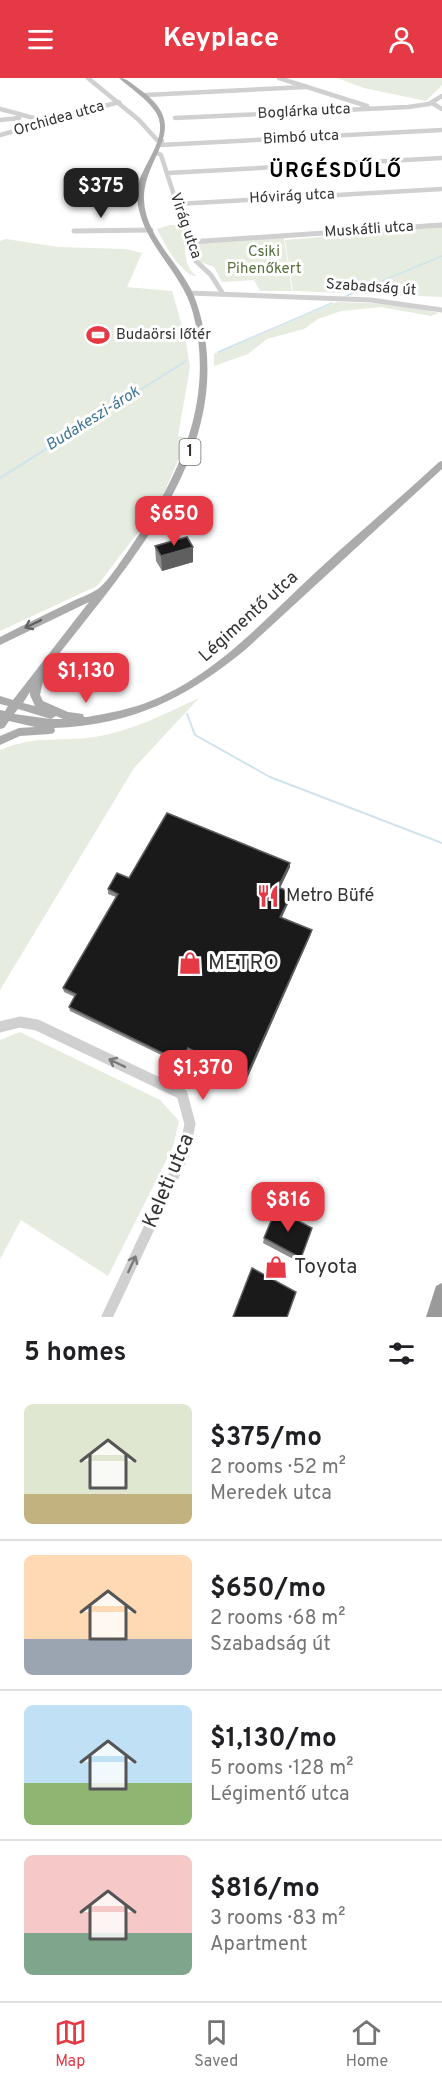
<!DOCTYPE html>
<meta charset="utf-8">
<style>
:root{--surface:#fff;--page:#f6f6f6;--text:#202124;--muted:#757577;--line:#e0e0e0;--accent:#e63946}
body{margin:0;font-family:Overpass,sans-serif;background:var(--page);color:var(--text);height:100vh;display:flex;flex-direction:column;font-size:22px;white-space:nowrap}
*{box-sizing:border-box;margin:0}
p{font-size:20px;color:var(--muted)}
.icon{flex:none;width:33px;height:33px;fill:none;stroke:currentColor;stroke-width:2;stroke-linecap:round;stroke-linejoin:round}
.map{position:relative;height:1239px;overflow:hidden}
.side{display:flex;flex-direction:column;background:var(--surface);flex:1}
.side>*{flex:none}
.price{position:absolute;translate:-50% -51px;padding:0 14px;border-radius:12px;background:var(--accent);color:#fff;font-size:20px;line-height:39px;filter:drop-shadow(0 2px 3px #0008)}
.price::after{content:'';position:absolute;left:50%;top:36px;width:18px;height:14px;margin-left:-9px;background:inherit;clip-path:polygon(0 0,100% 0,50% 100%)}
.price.on{background:#222;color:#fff}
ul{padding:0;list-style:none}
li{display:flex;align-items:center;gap:18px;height:150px;padding:0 24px}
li+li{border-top:2px solid var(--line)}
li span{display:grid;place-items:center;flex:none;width:168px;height:120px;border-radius:9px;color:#555}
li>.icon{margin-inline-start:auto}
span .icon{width:72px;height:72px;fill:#fffc;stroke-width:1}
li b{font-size:26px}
h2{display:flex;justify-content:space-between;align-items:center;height:72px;padding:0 24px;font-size:26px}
header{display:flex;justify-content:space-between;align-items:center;height:78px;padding:0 24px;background:var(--accent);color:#fff;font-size:27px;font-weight:700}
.menu{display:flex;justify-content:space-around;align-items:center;height:84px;border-top:2px solid var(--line);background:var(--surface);font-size:16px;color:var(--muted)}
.menu a{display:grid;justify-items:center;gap:3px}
.menu .on{color:var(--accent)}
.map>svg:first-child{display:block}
.green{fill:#e6ecdf}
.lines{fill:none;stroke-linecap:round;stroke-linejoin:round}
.stream-far1{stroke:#cfe2ee;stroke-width:1.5}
.stream{stroke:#cfe2ee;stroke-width:2}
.minor-far2{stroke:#d0d0d0;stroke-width:4.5}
.minor-far1{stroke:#d0d0d0;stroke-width:5}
.minor{stroke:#d0d0d0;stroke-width:11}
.major{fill:#ababab;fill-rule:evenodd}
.highway{fill:#9a9a9a;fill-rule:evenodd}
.wall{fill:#8c8c8c}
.shaded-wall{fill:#5f5f5f}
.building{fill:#1a1a1a;stroke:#5f5f5f;stroke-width:1.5}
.oneway{stroke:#636363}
.oneway2{stroke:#7a7a7a}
.labels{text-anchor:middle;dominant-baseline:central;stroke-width:6;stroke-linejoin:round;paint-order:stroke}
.far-street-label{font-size:15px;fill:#333;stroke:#fff}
.far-park-label{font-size:15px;fill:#56703f;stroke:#fff}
.far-poi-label{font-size:15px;fill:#333;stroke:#fff;text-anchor:start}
.far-water-label{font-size:16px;font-style:italic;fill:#3f7597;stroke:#fff}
.shield{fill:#fff;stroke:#707070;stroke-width:1.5}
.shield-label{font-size:16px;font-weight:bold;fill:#333}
.street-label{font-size:18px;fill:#333;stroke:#fff}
.poi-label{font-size:18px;fill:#333;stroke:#fff;text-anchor:start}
.far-district-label{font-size:20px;font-weight:bold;letter-spacing:1.5px;fill:#000;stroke:#fff}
.near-poi-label{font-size:21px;fill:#333;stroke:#fff;text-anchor:start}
.near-street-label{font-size:21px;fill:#333;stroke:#fff}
</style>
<header><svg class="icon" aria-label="menu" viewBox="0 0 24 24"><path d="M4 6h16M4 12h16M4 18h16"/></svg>Keyplace<svg class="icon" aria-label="person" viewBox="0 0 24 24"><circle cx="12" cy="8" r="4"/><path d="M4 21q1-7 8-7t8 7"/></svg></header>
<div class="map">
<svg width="442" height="1239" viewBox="0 0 442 1239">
<rect width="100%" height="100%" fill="#fff"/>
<g class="green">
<polygon points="337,0 442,0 442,7 426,23 364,10"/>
<path d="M170,147H181C188,163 180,188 197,198C182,199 163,164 157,151Z"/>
<polygon points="442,149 442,219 293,213 285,162"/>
<polygon points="284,160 292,213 260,213 254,202 222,204 214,189 200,184 195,165"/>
<polygon points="6,161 58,169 126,171 142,175 127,209 172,213 185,258 190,289 178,358 188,360 158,428 97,508 0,553 0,163"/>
<polygon points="337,224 398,226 439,235 431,238 381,229 341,233 318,241 304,251 267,261 248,276 214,288 214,276"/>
<path d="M199,620L134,690L0,912V672C36,657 59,664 95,659C132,653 167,635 199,620Z"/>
<polygon points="20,954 160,1022 179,1043 173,1069 108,1198 21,1142 0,1181 0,962"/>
</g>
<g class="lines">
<g class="stream-far1">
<polyline points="346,218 442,178"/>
<polyline points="218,274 332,225"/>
<polyline points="105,334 186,283"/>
</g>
<g class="stream">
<polyline points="0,400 107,333"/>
<polyline points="187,636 195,657 270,699 442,765"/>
</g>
<g class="minor-far2">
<polyline points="88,0 139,42 157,62 162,63"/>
<polyline points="279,0 367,28"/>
<polyline points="146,17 306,9"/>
<polyline points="432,25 442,31"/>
<polyline points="0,31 45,43"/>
<polyline points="175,40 408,29 429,26 442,18"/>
<polyline points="0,42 19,40"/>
<polyline points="0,57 119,24"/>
<polyline points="161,67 442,52"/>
<polyline points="157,75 161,77 184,148"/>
<polyline points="168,95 442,80"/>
<polyline points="177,126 442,111"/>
<polyline points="426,148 442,147"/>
</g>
<g class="minor-far1">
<polyline points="184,147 196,183 211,197 223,216"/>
<polyline points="74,153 151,152"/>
<polyline points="189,164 442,147"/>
<polyline points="189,215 371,222 442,232"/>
</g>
<polyline class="minor" points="0,949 20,944 37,947 182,1016 190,1046 184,1076 107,1239"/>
<path class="major" d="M119,0C128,0 134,8 142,13C193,51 143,77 144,122C145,154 173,180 188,206C195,218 199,231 202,244C234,381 118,497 43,597L44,599L40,617L43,623L68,634L83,636L84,639H87C109,635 132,631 153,622C218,595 266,540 317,493C357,456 399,421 439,384L442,383V391L245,572C186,620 133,647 54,650L55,652L54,655L50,656L20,658L0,667V658L19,650L35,649L9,643L4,650L0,651V632L5,633L8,628L0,626V618L13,622L89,524L0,567V559C23,547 46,536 69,525C78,520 89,517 98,511C108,504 126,476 134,464C181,396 215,320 193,235C183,197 150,172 140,136C137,126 136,114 139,104C145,83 171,56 155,33C145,19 131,11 119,0ZM30,614V617L35,628L23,625ZM18,631L51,641L14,636ZM56,638L63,641H51Z"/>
<polygon class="highway" points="442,1205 442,1239 426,1239 436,1208"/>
</g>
<g class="wall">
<polygon points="155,468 193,484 162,493 156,483"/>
<polygon points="290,789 280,810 291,819 282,839 311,856 246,1003 188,974 182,987 70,933 69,929 75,919 64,914 63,910 116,819 108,816 108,811 129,800"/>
<polygon points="312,1150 299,1184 263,1165 264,1160"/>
</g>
<g class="shaded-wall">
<polygon points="193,469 193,484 162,493 161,478"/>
<polygon points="290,785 290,789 278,814 278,809"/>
<polygon points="292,815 291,819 280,843 280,839"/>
<polygon points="312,852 311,856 246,1003 246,999"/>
<polygon points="188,970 188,974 182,987 181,984"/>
</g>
<g class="building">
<polygon points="187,459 193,469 161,478 155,468"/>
<polygon points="167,735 290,785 278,809 292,815 280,839 312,852 246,999 188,970 181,984 69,929 76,916 63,910 118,816 108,811 117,795 129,800"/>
<polygon points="276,1131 312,1150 301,1180 264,1160"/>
<polygon points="252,1190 296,1214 287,1239 233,1239"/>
</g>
<defs><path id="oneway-shaft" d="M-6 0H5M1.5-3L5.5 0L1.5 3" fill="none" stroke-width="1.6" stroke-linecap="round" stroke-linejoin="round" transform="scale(1.5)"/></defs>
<use class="oneway" href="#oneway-shaft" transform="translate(33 546) rotate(154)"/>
<g class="oneway2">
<use href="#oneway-shaft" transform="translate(117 985) rotate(-154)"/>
<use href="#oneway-shaft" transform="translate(132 1186) rotate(-65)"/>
</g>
<defs>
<g id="stadium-bare" transform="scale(1.8)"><path d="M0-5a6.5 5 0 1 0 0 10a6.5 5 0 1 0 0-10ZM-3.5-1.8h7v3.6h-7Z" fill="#e63946" stroke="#fff" stroke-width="2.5" paint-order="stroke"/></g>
<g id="restaurant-bare" transform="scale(1.8)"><path d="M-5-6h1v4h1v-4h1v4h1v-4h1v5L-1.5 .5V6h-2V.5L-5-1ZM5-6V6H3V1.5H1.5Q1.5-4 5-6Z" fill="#e63946" stroke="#fff" stroke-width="2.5" paint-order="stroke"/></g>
<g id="shop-bare" transform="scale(1.8)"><path d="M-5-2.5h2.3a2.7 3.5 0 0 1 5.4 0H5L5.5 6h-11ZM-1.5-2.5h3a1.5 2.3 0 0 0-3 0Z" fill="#e63946" stroke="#fff" stroke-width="2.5" paint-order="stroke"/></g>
</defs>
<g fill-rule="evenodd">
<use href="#stadium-bare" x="98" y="257"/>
<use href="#restaurant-bare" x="268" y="818"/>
<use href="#shop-bare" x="190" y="885"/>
<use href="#shop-bare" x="276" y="1189"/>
</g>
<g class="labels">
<g class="far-street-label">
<text transform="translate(304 34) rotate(-3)">Boglárka utca</text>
<text transform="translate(59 41) rotate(-16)">Orchidea utca</text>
<text transform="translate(301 60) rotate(-3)">Bimbó utca</text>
<text transform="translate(292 119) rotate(-3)">Hóvirág utca</text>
<text transform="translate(185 148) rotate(71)">Virág utca</text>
<text transform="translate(369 152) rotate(-4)">Muskátli utca</text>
<text transform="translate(371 210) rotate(4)">Szabadság út</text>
</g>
<g class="far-park-label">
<text x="264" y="174">Csiki<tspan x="264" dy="17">Pihenőkert</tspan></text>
</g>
<g class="far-poi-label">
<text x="116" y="257">Budaörsi lőtér</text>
</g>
<g class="far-water-label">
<text transform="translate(93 341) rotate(-32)">Budakeszi-árok</text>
</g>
<rect class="shield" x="179.5" y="361" width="21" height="26" rx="4.5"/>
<g class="shield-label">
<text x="190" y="374">1</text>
</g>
<g class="street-label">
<text transform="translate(249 539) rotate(-42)">Légimentő utca</text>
</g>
<g class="poi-label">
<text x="286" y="818">Metro Büfé</text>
</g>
<g class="far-district-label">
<text x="336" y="94">ÜRGÉSDŰLŐ</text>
</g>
<g class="near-poi-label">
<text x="208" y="885">METRO</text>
<text x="294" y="1189">Toyota</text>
</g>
<g class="near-street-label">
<text transform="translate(169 1103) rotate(-67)">Keleti utca</text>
</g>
</g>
</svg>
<b class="price on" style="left:101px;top:141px">$375</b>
<b class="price" style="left:174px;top:469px">$650</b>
<b class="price" style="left:86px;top:626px">$1,130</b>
<b class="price" style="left:203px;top:1023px">$1,370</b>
<b class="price" style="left:288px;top:1155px">$816</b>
</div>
<section class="side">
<h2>5 homes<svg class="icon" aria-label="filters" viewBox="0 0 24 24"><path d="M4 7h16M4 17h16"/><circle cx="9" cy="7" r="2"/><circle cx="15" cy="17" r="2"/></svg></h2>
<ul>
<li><span style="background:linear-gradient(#dfe7d0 75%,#c2b280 0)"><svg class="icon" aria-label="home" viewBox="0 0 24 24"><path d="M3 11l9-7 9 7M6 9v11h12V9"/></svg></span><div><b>$375/mo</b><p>2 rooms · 52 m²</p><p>Meredek utca</p></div></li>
<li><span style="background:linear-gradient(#ffd9b3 70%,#9aa5b1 0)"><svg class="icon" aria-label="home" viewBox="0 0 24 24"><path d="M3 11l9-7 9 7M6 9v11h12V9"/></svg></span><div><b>$650/mo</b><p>2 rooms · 68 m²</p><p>Szabadság út</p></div></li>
<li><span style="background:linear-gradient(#bfe0f5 65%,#8fb573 0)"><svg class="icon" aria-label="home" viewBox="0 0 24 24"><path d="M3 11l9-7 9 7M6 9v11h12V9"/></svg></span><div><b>$1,130/mo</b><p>5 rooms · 128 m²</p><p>Légimentő utca</p></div></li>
<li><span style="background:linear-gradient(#f6c9c9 65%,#7fa58c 0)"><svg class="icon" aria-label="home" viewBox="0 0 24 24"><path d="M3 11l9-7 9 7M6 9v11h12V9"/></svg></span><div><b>$816/mo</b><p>3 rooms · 83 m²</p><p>Apartment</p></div></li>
</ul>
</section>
<nav class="menu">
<a class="on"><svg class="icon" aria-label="map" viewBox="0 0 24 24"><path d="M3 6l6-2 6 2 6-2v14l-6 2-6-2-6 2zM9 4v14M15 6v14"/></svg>Map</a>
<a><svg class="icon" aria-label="saved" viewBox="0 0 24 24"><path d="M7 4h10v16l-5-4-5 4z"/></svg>Saved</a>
<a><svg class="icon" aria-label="home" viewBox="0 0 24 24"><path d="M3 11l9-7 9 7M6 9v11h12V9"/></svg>Home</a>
</nav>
